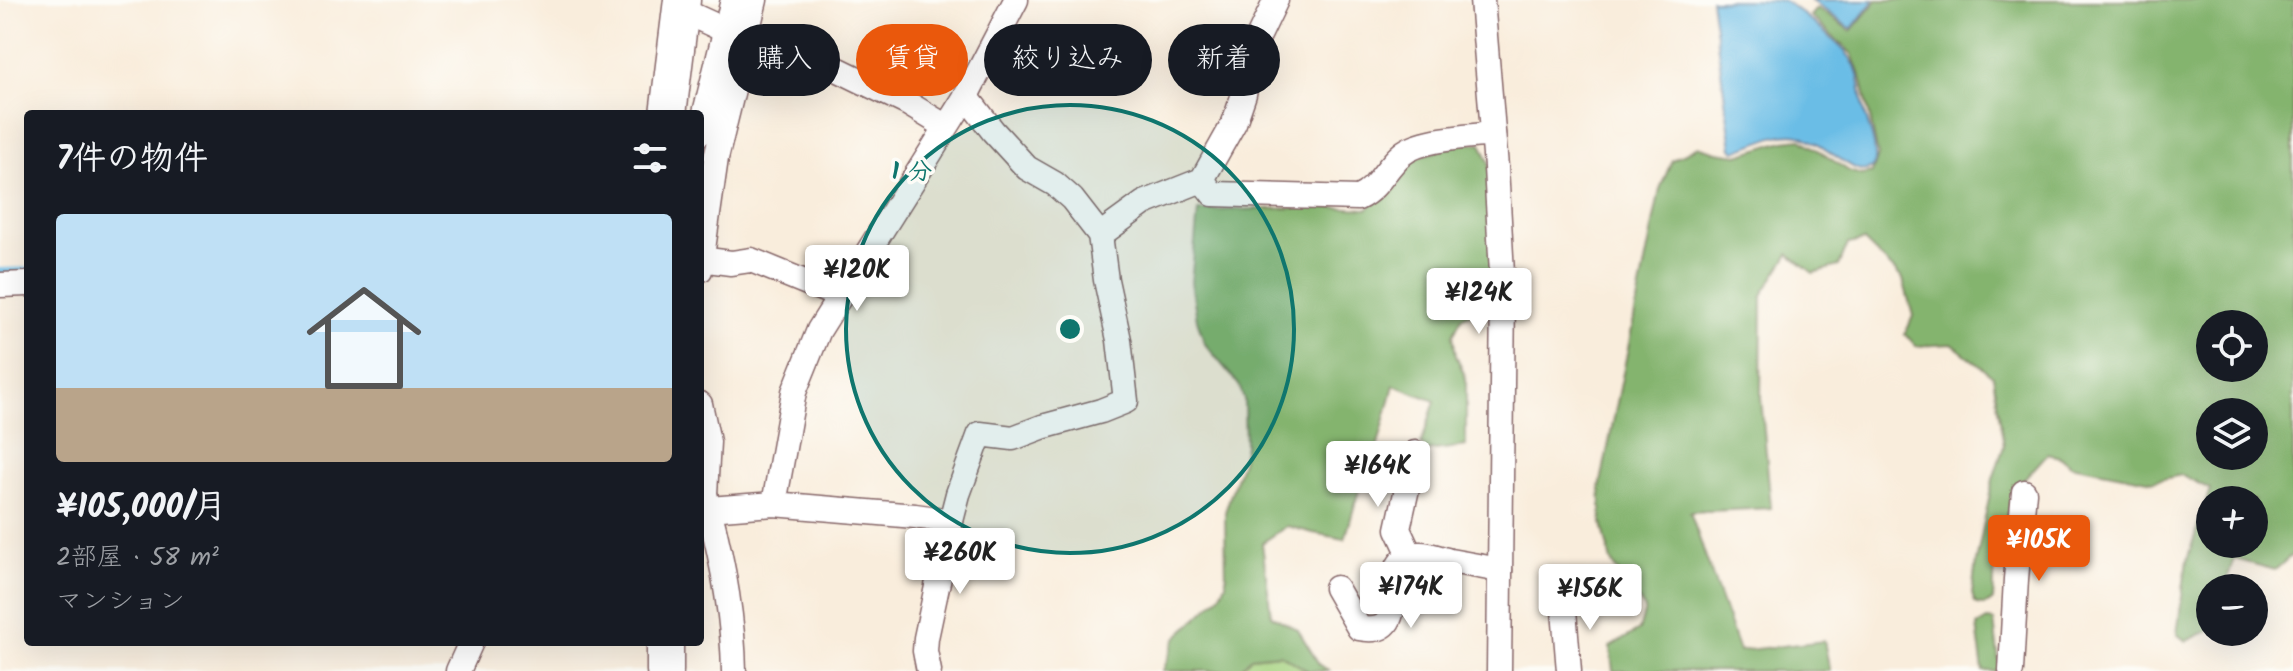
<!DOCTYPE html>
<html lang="ja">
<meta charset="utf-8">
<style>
:root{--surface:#171b24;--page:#20242c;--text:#f1f3f6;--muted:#9ea1a6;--accent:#ea580c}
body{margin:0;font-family:Kalam,"Klee One",sans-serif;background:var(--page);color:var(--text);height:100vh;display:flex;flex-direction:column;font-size:30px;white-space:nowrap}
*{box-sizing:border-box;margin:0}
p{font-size:26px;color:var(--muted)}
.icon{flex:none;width:44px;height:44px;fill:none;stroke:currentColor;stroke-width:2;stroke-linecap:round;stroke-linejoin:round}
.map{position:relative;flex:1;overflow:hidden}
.side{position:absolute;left:24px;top:110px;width:680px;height:536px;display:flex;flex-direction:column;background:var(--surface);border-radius:8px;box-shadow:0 8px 32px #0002}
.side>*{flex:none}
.top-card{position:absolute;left:728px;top:24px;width:760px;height:72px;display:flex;gap:16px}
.controls{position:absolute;left:2196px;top:310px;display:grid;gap:16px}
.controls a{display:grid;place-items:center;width:72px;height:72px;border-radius:50%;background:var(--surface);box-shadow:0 8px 32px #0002;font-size:40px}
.price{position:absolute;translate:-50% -68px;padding:0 18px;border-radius:8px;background:#fff;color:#222;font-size:26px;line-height:52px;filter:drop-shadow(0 2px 4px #0008)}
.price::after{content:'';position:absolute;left:50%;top:48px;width:24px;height:18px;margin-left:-12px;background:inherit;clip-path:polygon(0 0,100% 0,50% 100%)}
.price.on{background:var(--accent);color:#fff}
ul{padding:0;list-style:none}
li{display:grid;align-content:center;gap:16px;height:424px;padding:0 32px}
li span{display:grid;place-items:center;height:248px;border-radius:8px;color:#555}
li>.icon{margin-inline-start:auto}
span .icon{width:144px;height:144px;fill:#fffc;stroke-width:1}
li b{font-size:34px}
h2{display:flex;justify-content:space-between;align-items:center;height:96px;padding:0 32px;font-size:34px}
.pill{padding:0 28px;border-radius:36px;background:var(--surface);box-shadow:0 8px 32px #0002;font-size:28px;line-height:72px}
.pill.on{background:var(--accent);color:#fff}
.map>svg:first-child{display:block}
.green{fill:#a5d27f;stroke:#787855;stroke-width:2}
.forest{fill:#84b46e;stroke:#676a4c;stroke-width:2;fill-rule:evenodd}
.water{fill:#6abde6;stroke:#5a6e88;stroke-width:2}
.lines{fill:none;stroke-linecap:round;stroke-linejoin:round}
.stream{stroke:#6abde6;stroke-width:6}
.minor-casing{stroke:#876769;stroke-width:27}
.highway-casing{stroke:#876769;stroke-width:39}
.minor{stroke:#fff;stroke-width:24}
.highway{stroke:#fff;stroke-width:36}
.ring{fill:none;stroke:#0f766e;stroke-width:4}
.centre{fill:#0f766e;stroke:#fdfcf7;stroke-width:4}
.ring-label{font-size:24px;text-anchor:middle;font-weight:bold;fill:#0f766e;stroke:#fdfcf7;stroke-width:7;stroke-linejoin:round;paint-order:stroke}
</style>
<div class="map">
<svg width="2293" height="671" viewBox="0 0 2293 671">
<rect width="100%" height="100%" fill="#fdfcf7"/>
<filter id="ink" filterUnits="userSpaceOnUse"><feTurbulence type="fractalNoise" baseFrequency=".0125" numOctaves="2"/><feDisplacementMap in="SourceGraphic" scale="16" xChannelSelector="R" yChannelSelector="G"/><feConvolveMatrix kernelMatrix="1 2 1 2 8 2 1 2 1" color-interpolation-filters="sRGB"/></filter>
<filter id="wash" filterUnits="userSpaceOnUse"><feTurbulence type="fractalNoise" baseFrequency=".006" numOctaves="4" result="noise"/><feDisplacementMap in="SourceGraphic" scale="32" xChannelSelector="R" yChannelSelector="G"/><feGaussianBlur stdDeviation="1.8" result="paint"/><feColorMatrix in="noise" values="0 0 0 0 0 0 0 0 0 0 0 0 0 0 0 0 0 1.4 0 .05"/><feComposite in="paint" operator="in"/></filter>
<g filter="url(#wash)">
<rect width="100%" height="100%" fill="#f9eddc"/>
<polygon class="green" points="1280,654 1308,671 1238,671 1251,657"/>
<g class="forest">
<path d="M1877,0H2293V554L2275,570L2234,559L2224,588H2210V626L2208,631L2186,641L2177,634L2187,560L2210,489L2182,475L2153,481L2071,465L2060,457L2047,454L2013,492L1995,562L1993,600C1987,606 1983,606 1975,603L1972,594L1976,562L1993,479L2004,446L1993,376L1952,344L1916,346L1905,334L1913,316L1903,279L1864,241L1848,244L1839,266L1813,273L1789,254L1762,295L1761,398L1771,508L1690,512L1739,651L1824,641L1830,671H1613L1610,647L1639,630L1645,609L1611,562L1602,523L1600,487L1660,189L1672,160L1698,146L1717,152L1738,155L1784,141L1801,139L1849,171L1861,175L1872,173L1878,155L1862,81L1852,54L1810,16L1817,8L1851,31ZM2210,324H2254V368H2210ZM2210,412H2254V456H2210ZM2210,500H2254V544H2210Z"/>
<polygon points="1462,143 1481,143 1489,162 1493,304 1462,317 1453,335 1456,356 1466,378 1466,446 1427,451 1421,444 1435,401 1394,385 1377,449 1401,463 1398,477 1365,469 1345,539 1313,533 1287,526 1262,543 1271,615 1298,630 1319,664 1329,671 1308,671 1280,654 1251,657 1238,671 1163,671 1176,638 1219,597 1226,584 1225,512 1242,461 1245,445 1244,399 1239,385 1205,344 1197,320 1191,282 1198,211 1329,207 1368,209 1403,162"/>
<polygon points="1987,620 1994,621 2000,671 1983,671 1977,626"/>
</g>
<g class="water">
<path d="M1711,0C1727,0 1772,0 1784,1C1794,6 1842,46 1849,56C1861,72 1861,95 1865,114C1869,127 1875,142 1875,155C1876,161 1874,168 1868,170C1855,176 1816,138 1799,135C1779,131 1754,145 1735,151L1732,148Z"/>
<polygon points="1811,0 1874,0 1852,28 1848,27"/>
</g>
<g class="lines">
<polyline class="stream" points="0,271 28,270"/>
</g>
</g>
<g filter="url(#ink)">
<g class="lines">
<g class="minor-casing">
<g id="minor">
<polyline points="1482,0 1496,167 1503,291 1499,671"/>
<polyline points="681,10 729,32 833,67 907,103 945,126"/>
<polyline points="700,133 733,0"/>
<path d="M1202,180L1213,194L1358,198C1379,188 1385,168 1402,154C1421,138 1469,137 1493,134"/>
<polyline points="1100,235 1144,203 1202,180 1234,123 1244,94 1253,48 1276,0"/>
<polyline points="700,259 731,263 751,260 839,296"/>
<polyline points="700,270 716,158 755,0"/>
<polyline points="0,285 28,284"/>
<polyline points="700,404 708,442 705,494"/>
<polyline points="700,494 705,494 709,509 774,504 915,516 951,521"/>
<polyline points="774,504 794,392 819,330 966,96 1016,0"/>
<path d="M709,509C723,562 733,616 734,671"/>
<polyline points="1411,557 1398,529 1415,453"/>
<path d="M1336,588L1359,628C1420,640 1369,558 1419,554C1429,553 1441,559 1450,561C1467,564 1484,567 1500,570"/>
<polyline points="1563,598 1569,671"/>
<polyline points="458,671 471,642"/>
<polyline points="929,671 925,651 926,638 951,521 958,494 980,434 1013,438 1042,427 1101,411 1126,401 1119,340 1106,280 1100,235 1072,199 1055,184 1027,168 993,131 966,96"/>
<polyline points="2011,671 2016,579 2024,492"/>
</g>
</g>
<g class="highway-casing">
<g id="highway">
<polyline points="668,114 682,0"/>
<polyline points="665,642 665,671"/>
</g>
</g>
<use href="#minor" class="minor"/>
<use href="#highway" class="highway"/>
</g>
</g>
<circle cx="1070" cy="329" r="224" fill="#0f766e" fill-opacity=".12"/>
<circle class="ring" cx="1070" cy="329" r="224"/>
<circle cx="1070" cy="329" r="12" class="centre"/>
<g class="ring-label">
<text x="912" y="179">1 分</text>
</g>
</svg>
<div class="controls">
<a><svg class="icon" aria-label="locate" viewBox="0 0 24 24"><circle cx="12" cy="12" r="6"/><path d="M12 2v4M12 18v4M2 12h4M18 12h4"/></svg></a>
<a><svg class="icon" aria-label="layers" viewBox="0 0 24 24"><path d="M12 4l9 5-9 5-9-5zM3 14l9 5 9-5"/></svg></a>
<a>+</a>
<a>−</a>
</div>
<b class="price" style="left:857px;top:313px">¥120K</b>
<b class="price" style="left:1479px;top:336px">¥124K</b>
<b class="price" style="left:1378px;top:509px">¥164K</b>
<b class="price on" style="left:2039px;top:583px">¥105K</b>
<b class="price" style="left:960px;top:596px">¥260K</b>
<b class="price" style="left:1411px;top:630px">¥174K</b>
<b class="price" style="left:1590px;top:632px">¥156K</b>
<div class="top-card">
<a class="pill">購入</a>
<a class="pill on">賃貸</a>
<a class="pill">絞り込み</a>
<a class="pill">新着</a>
</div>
<section class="side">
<h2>7件の物件<svg class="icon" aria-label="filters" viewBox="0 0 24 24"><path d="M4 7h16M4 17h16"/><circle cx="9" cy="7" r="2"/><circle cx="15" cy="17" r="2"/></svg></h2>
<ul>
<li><span style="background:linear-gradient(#bfe0f5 70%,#b9a48a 0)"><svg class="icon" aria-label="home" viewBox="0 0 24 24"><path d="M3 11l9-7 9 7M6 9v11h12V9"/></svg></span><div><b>¥105,000/月</b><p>2部屋 · 58 m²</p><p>マンション</p></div></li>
</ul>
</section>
</div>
